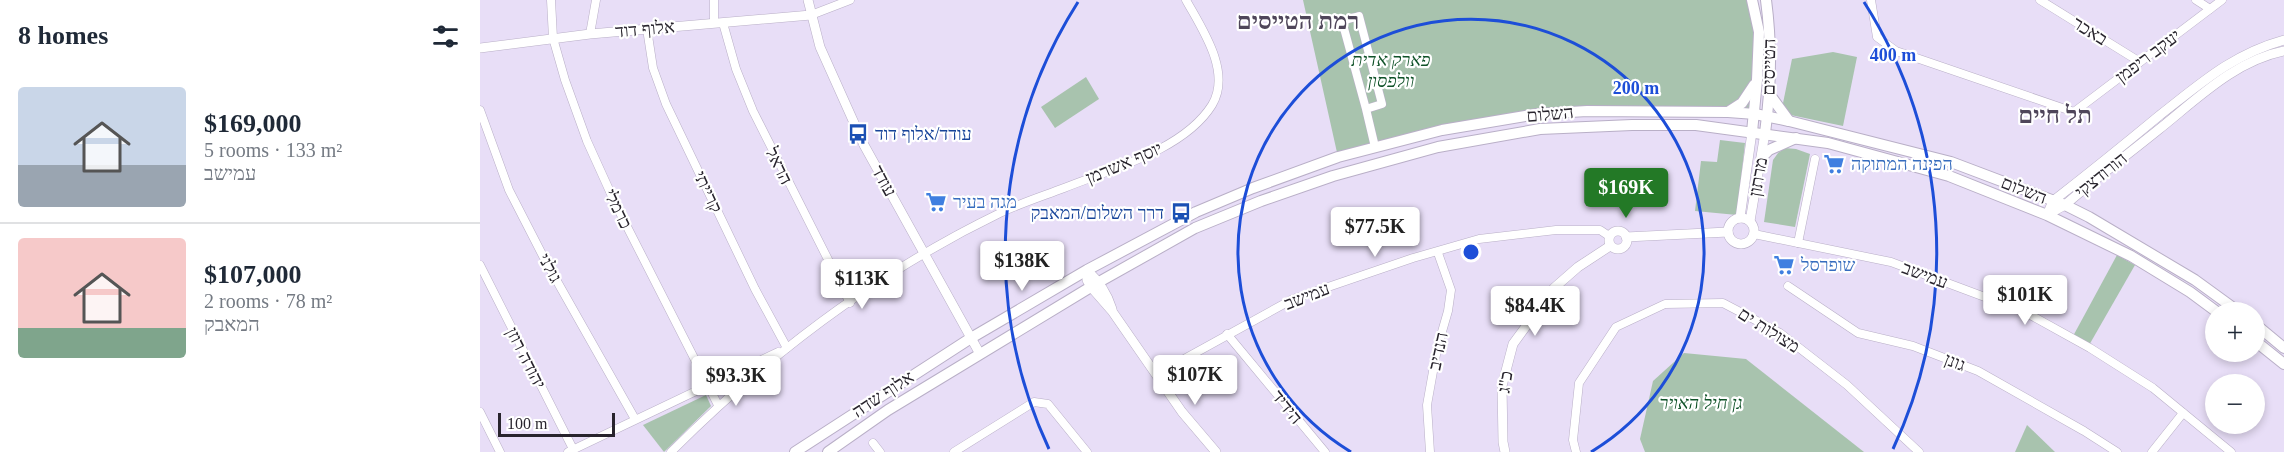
<!DOCTYPE html>
<meta charset="utf-8">
<style>
:root{--surface:#fff;--page:#f6f6f7;--text:#1f2937;--muted:#747a83;--line:#e0e1e3;--accent:#237926}
body{margin:0;font-family:"Times New Roman","Noto Sans Hebrew",serif;background:var(--page);color:var(--text);height:100vh;display:flex;flex-direction:column;font-size:22px;white-space:nowrap}
*{box-sizing:border-box;margin:0}
p{font-size:20px;color:var(--muted)}
.icon{flex:none;width:33px;height:33px;fill:none;stroke:currentColor;stroke-width:2;stroke-linecap:round;stroke-linejoin:round}
.map{position:relative;flex:1;overflow:hidden}
.drawer{display:flex;flex-direction:column;background:var(--surface);width:480px}
.drawer>*{flex:none}
.buttons{position:absolute;left:1725px;top:302px;display:grid;gap:12px}
.buttons a{display:grid;place-items:center;width:60px;height:60px;border-radius:50%;background:var(--surface);box-shadow:0 3px 9px #0003;font-size:30px}
.scale{position:absolute;left:18px;bottom:15px;width:117px;box-sizing:border-box;padding-left:6px;border:3px solid #28242d;border-top:0;font-size:16px;line-height:21px;white-space:nowrap;color:#28242d;-webkit-text-stroke:4px #fff;paint-order:stroke}
.price{position:absolute;translate:-50% -51px;padding:0 14px;border-radius:6px;background:#fff;color:#222;font-size:20px;line-height:39px;filter:drop-shadow(0 2px 3px #0008)}
.price::after{content:'';position:absolute;left:50%;top:36px;width:18px;height:14px;margin-left:-9px;background:inherit;clip-path:polygon(0 0,100% 0,50% 100%)}
.price.selected{background:var(--accent);color:#fff}
ul{padding:0;list-style:none}
li{display:flex;align-items:center;gap:18px;height:150px;padding:0 18px}
li+li{border-top:2px solid var(--line)}
li span{display:grid;place-items:center;flex:none;width:168px;height:120px;border-radius:6px;color:#555}
li>.icon{margin-inline-start:auto}
span .icon{width:72px;height:72px;fill:#fffc;stroke-width:1}
li b{font-size:26px}
h2{display:flex;justify-content:space-between;align-items:center;height:72px;padding:0 18px;font-size:26px}
main{display:flex;flex:1;min-height:0}
.map>svg:first-child{display:block}
.green{fill:#a8c3ae}
.lines{fill:none;stroke-linecap:round;stroke-linejoin:round}
.minor-casing{stroke:#b9afc7;stroke-width:9}
.tertiary-casing{stroke:#b9afc7;stroke-width:10}
.secondary-casing{stroke:#b9afc7;stroke-width:12}
.minor{stroke:#fff;stroke-width:8}
.tertiary{stroke:#fff;stroke-width:9}
.secondary{stroke:#fff;stroke-width:10}
.ring{fill:none;stroke:#1d4ed8;stroke-width:3}
.labels{text-anchor:middle;dominant-baseline:central;stroke-width:4.5;stroke-linejoin:round;paint-order:stroke}
.street-label{font-size:18px;fill:#28242d;stroke:#fff}
.park-label{font-size:18px;font-style:italic;fill:#0f5228;stroke:#fff}
.transit-label{font-size:18px;fill:#164399;stroke:#fff;text-anchor:start}
.shop-label{font-size:18px;fill:#366cbe;stroke:#fff;text-anchor:start}
.district-label{font-size:24px;font-weight:bold;fill:#4f465a;stroke:#fff}
.centre{fill:#1d4ed8;stroke:#fff;stroke-width:3}
.ring-label{font-size:18px;text-anchor:middle;font-weight:bold;fill:#1d4ed8;stroke:#fff;stroke-width:4.5;stroke-linejoin:round;paint-order:stroke}
</style>
<main>
<section class="drawer">
<h2>8 homes<svg class="icon" aria-label="filters" viewBox="0 0 24 24"><path d="M4 7h16M4 17h16"/><circle cx="9" cy="7" r="2"/><circle cx="15" cy="17" r="2"/></svg></h2>
<ul>
<li><span style="background:linear-gradient(#c9d6e8 65%,#9aa5b1 0)"><svg class="icon" aria-label="home" viewBox="0 0 24 24"><path d="M3 11l9-7 9 7M6 9v11h12V9"/></svg></span><div><b>$169,000</b><p>5 rooms · 133 m²</p><p>עמישב</p></div></li>
<li><span style="background:linear-gradient(#f6c9c9 75%,#7fa58c 0)"><svg class="icon" aria-label="home" viewBox="0 0 24 24"><path d="M3 11l9-7 9 7M6 9v11h12V9"/></svg></span><div><b>$107,000</b><p>2 rooms · 78 m²</p><p>המאבק</p></div></li>
</ul>
</section>
<div class="map">
<svg width="1804" height="452" viewBox="0 0 1804 452">
<rect width="100%" height="100%" fill="#e8def7"/>
<g class="green">
<polygon points="823,0 1270,0 1279,32 1275,114 1057,114 858,157"/>
<polygon points="1353,52 1377,57 1363,126 1301,113 1312,59"/>
<polygon points="606,77 619,99 575,128 561,107"/>
<polygon points="1240,140 1265,143 1257,215 1215,211 1221,161 1237,162"/>
<polygon points="1305,148 1316,149 1330,154 1315,227 1284,222 1293,160 1298,153"/>
<polygon points="1637,255 1655,265 1608,347 1592,338"/>
<polygon points="1204,353 1266,359 1384,452 1165,452 1160,439 1173,381"/>
<polygon points="226,395 231,406 184,452 163,425"/>
<polygon points="1547,425 1575,452 1535,452"/>
</g>
<g class="lines">
<g class="minor-casing">
<g id="minor">
<polyline points="71,0 73,38 85,80 107,141 136,205 238,405"/>
<polyline points="234,0 234,23"/>
<polyline points="1391,0 1397,37 1416,51 1594,112 1742,0"/>
<polyline points="1560,0 1660,62"/>
<polyline points="1716,0 1730,9"/>
<polyline points="331,15 370,0"/>
<polyline points="243,23 256,69 273,111 370,303"/>
<polyline points="167,29 173,68 186,104 275,289 307,348"/>
<polyline points="110,34 116,0"/>
<polyline points="886,109 862,21 879,16 902,104 886,109 895,147"/>
<polyline points="0,110 29,190 65,260 155,419"/>
<polyline points="1274,234 1411,262 1545,312 1610,348 1673,388 1751,452"/>
<polyline points="1318,243 1335,159"/>
<polyline points="0,265 93,449"/>
<polyline points="1308,286 1378,333 1433,346 1498,371 1604,431 1637,452"/>
<polyline points="747,334 845,452"/>
<polyline points="677,374 813,299 933,258 999,239 1076,230 1120,230 1129,236"/>
<polyline points="0,412 20,452"/>
<polyline points="393,443 400,452"/>
<polyline points="88,452 298,352"/>
<path d="M191,452C287,356 398,272 520,213C541,203 563,196 584,188C631,169 704,150 732,105C752,72 722,29 706,0"/>
<polyline points="474,452 554,402 568,404 607,452"/>
<polyline points="950,452 947,405 957,349 968,311 971,290 958,253"/>
<polyline points="1096,452 1093,440 1099,383 1136,327 1185,304 1243,303 1300,333 1367,385 1439,452"/>
<polyline points="1672,452 1703,413"/>
</g>
</g>
<g class="tertiary-casing">
<g id="tertiary">
<polyline points="328,0 340,47 384,145 500,354"/>
<polyline points="0,48 110,34 331,15"/>
<path d="M1567,215L1573,201C1609,173 1645,144 1680,115C1721,83 1753,54 1804,40"/>
<path d="M1567,215L1585,205C1615,179 1647,155 1678,130C1716,100 1754,61 1804,51"/>
<polyline points="1260,218 1272,132"/>
<circle cx="1261" cy="231" r="13"/>
<polyline points="1270,221 1285,133"/>
<circle cx="1138" cy="240" r="9"/>
<polyline points="1146,237 1248,232"/>
<polyline points="607,270 607,280 611,287 632,311 702,412 736,452"/>
<path d="M607,270C619,281 627,293 632,309"/>
<polyline points="1025,452 1023,442 1022,386 1033,344 1074,288 1098,267 1130,246"/>
</g>
</g>
<g class="secondary-casing">
<g id="secondary">
<polyline points="1290,95 1309,121"/>
<polyline points="1248,112 1262,103 1274,85"/>
<polyline points="1272,132 1277,80 1279,32 1272,0"/>
<path d="M1285,133C1291,89 1292,45 1286,0"/>
<polyline points="1282,157 1289,150 1316,138"/>
<polyline points="1774,323 1804,348"/>
<polyline points="1774,340 1804,364"/>
<polyline points="315,452 491,338 607,270 716,212 773,188 858,157 962,130 1057,114 1107,111 1248,112 1275,114 1309,121 1471,162 1585,205 1609,217 1715,280 1759,312"/>
<polyline points="348,452 408,410 619,282 715,228 781,201 853,176 958,147 1060,129 1152,125 1216,125 1348,143 1469,176 1567,215 1651,256 1710,292 1737,312"/>
</g>
</g>
<use href="#minor" class="minor"/>
<use href="#tertiary" class="tertiary"/>
<use href="#secondary" class="secondary"/>
</g>
<g class="ring">
<path d="M871 452A233 233 0 1 1 1111 452"/>
<path d="M569 449A466 466 0 0 1 598 2M1384 2A466 466 0 0 1 1413 449"/>
</g>
<defs>
<g id="bus-bare" transform="scale(1.62)"><path d="M-5-6H5V4H4V6H2V4H-2V6H-4V4H-5ZM-3.5-4V0h7V-4ZM-3.5 1.2v1.5H-2V1.2ZM2 1.2v1.5H3.5V1.2Z" fill="#1a4fb4" stroke="#fff" stroke-width="2.5" paint-order="stroke"/></g>
<g id="supermarket-bare" transform="scale(1.62)"><path d="M-6-5.5h2.5l.6 2H6L4.5 2H-2.5L-4.4-4H-6ZM-1.5 3.2a1.3 1.3 0 1 0 .1 0ZM3 3.2a1.3 1.3 0 1 0 .1 0Z" fill="#3f7fe0" stroke="#fff" stroke-width="2.5" paint-order="stroke"/></g>
</defs>
<g fill-rule="evenodd">
<use href="#bus-bare" x="378" y="134"/>
<use href="#supermarket-bare" x="1354" y="164"/>
<use href="#supermarket-bare" x="456" y="202"/>
<use href="#bus-bare" x="701" y="213"/>
<use href="#supermarket-bare" x="1304" y="265"/>
</g>
<g class="labels">
<g class="street-label">
<text transform="translate(165 29) rotate(-5)">אלוף דוד</text>
<text transform="translate(1610 31) rotate(32)">באכר</text>
<text transform="translate(1668 56) rotate(-37)">יעקב ריפמן</text>
<text transform="translate(1289 67) rotate(-89)">הטייסים</text>
<text transform="translate(1070 114) rotate(-5)">השלום</text>
<text transform="translate(644 163) rotate(-23)">יוסף אשרמן</text>
<text transform="translate(299 166) rotate(64)">הראל</text>
<text transform="translate(1621 175) rotate(-39)">הורודצקי</text>
<text transform="translate(1278 177) rotate(-80)">מרתון</text>
<text transform="translate(404 181) rotate(61)">עודד</text>
<text transform="translate(1544 190) rotate(21)">השלום</text>
<text transform="translate(228 192) rotate(65)">קרייתי</text>
<text transform="translate(138 209) rotate(64)">כרמלי</text>
<text transform="translate(70 268) rotate(61)">גולני</text>
<text transform="translate(1445 275) rotate(20)">עמישב</text>
<text transform="translate(827 296) rotate(-21)">עמישב</text>
<text transform="translate(1289 330) rotate(32)">מצולות ים</text>
<text transform="translate(958 351) rotate(-78)">הנדיב</text>
<text transform="translate(46 358) rotate(63)">יהודה רוזן</text>
<text transform="translate(1475 362) rotate(21)">גונן</text>
<text transform="translate(1025 382) rotate(-81)">כ"ג</text>
<text transform="translate(403 394) rotate(-33)">אלוף שדה</text>
<text transform="translate(807 407) rotate(51)">הידיד</text>
</g>
<g class="park-label">
<text x="911" y="60">פארק אדית<tspan x="911" dy="21">וולפסון</tspan></text>
<text x="1221" y="403">גן חיל האויר</text>
</g>
<g class="transit-label">
<text x="395" y="134">עודד/אלוף דוד</text>
<text x="684" y="213" text-anchor="end">דרך השלום/המאבק</text>
</g>
<g class="shop-label">
<text x="1371" y="164">הפינה המתוקה</text>
<text x="473" y="202">מגה בעיר</text>
<text x="1321" y="265">שופרסל</text>
</g>
<g class="district-label">
<text x="818" y="21">רמת הטייסים</text>
<text x="1575" y="115">תל חיים</text>
</g>
</g>
<circle cx="991" cy="252" r="9" class="centre"/>
<g class="ring-label">
<text x="1413" y="61">400 m</text>
<text x="1156" y="94">200 m</text>
</g>
</svg>
<div class="buttons">
<a>+</a>
<a>−</a>
</div>
<div class="scale">100 m</div>
<b class="price selected" style="left:1146px;top:219px">$169K</b>
<b class="price" style="left:895px;top:258px">$77.5K</b>
<b class="price" style="left:542px;top:292px">$138K</b>
<b class="price" style="left:382px;top:310px">$113K</b>
<b class="price" style="left:1545px;top:326px">$101K</b>
<b class="price" style="left:1055px;top:337px">$84.4K</b>
<b class="price" style="left:715px;top:406px">$107K</b>
<b class="price" style="left:256px;top:407px">$93.3K</b>
</div>
</main>
